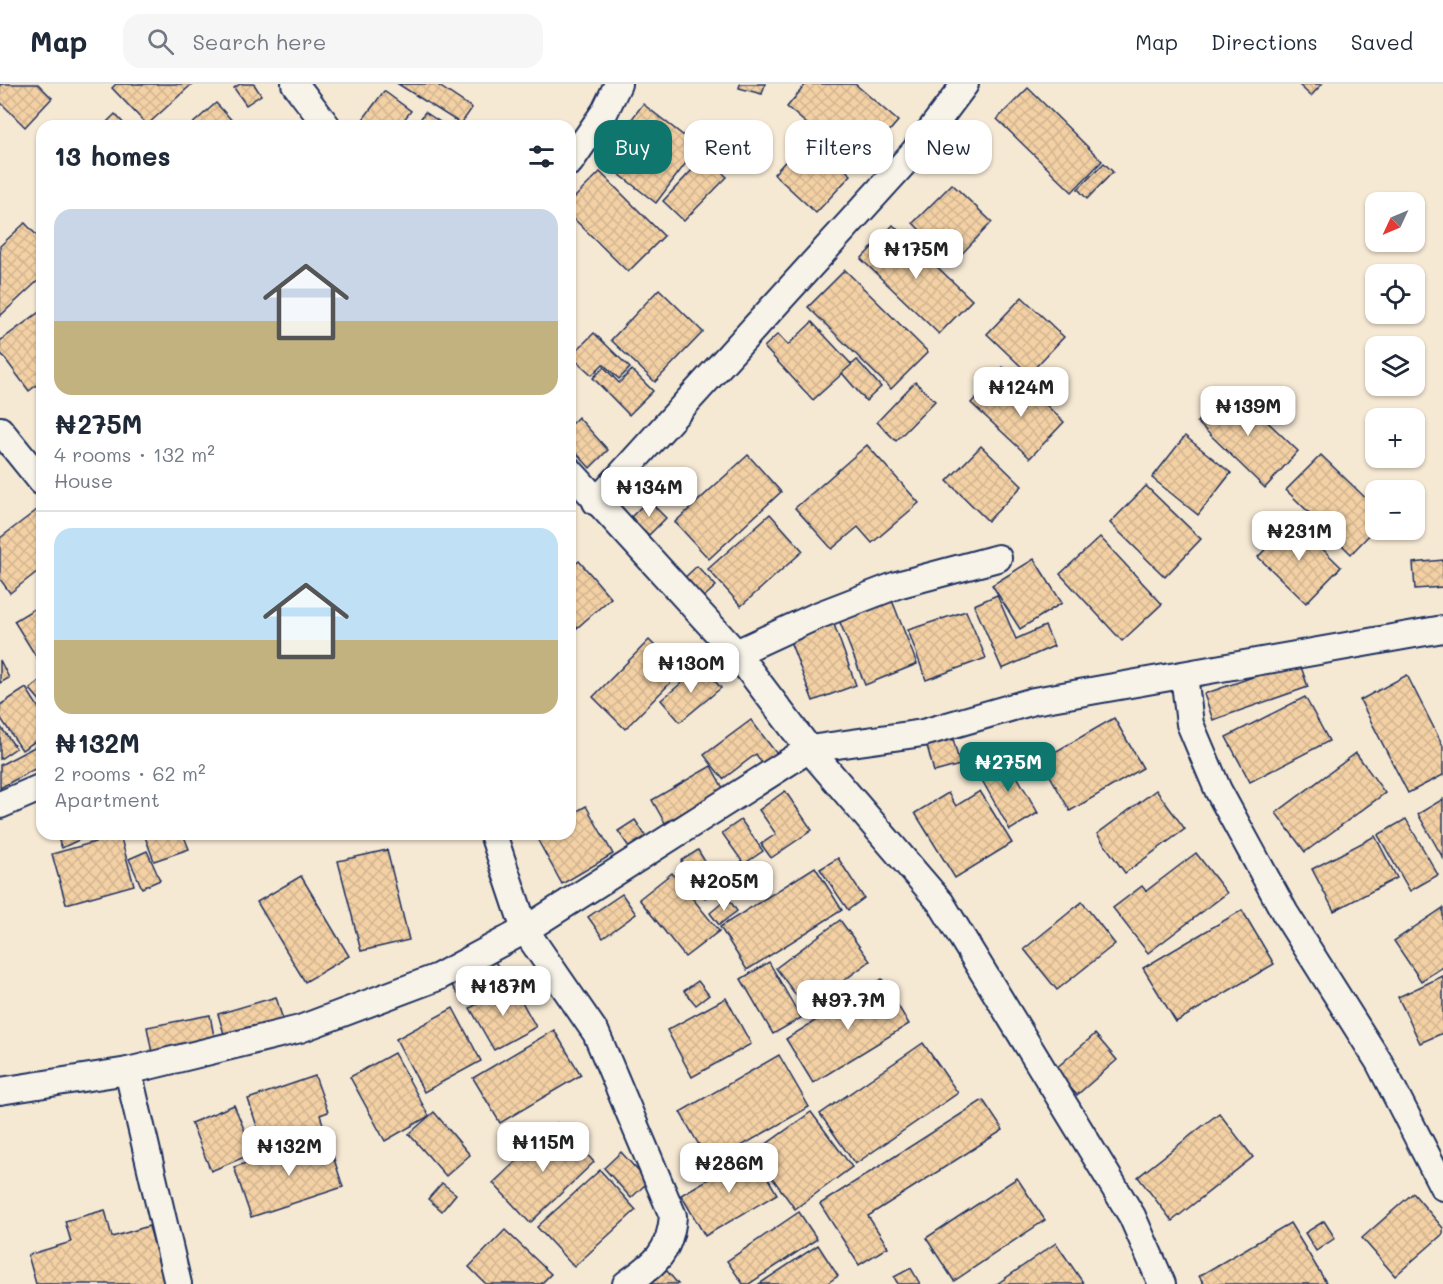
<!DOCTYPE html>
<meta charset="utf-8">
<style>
:root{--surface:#fff;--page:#f6f6f7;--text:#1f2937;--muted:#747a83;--line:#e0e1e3;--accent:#0f766e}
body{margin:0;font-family:Mali,sans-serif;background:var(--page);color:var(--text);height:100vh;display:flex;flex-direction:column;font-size:22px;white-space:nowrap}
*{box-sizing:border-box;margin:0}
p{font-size:20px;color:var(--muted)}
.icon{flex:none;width:33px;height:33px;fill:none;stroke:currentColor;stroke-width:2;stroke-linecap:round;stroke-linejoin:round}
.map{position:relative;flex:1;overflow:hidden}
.drawer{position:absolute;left:36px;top:36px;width:540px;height:720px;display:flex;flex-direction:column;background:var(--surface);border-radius:18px;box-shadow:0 2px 4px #0004}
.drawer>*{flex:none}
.hud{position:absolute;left:594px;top:36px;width:570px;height:54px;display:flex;gap:12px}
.needle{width:39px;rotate:226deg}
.controls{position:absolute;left:1365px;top:108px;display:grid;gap:12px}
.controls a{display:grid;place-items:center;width:60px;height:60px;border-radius:12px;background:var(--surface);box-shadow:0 2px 4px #0004;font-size:30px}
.price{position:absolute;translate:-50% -51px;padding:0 14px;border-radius:12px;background:#fff;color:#222;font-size:20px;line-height:39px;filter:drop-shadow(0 2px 3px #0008)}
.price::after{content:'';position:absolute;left:50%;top:36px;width:18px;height:14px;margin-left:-9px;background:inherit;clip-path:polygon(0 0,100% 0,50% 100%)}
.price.selected{background:var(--accent);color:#fff}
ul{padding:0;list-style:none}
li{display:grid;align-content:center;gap:12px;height:318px;padding:0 18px}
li+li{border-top:2px solid var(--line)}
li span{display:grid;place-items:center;height:186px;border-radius:18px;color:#555}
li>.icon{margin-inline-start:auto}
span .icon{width:108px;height:108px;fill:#fffc;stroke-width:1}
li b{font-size:26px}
h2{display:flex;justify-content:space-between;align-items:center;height:72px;padding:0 18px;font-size:26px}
.pill{padding:0 21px;border-radius:18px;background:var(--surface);box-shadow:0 2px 4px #0004;font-size:21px;line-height:54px}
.pill.selected{background:var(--accent);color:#fff}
header{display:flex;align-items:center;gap:36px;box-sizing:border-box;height:84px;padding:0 30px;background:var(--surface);border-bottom:2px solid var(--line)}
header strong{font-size:28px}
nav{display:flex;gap:33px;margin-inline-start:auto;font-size:21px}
.search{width:420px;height:54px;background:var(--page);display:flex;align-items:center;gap:15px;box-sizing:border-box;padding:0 21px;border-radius:18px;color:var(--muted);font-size:22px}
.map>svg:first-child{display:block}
.building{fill:url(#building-cross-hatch);stroke:#1b2f5e;stroke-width:1.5}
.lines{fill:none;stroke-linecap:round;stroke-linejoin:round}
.street-casing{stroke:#1b2f5e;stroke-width:30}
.street{stroke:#f7f3e8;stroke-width:26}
</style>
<header>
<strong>Map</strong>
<div class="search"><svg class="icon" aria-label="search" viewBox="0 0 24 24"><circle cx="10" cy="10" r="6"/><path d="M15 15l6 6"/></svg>Search here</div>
<nav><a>Map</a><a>Directions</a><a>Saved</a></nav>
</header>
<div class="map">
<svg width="1443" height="1200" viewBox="0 0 1443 1200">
<defs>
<pattern id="building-cross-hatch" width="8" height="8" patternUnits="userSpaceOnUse" patternTransform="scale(1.5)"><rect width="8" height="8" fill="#f4d1a4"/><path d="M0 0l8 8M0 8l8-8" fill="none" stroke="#d1b490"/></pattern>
</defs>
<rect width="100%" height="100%" fill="#f6e9d4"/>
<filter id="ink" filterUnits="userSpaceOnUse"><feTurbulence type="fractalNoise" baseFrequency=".0167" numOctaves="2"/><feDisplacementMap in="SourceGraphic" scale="12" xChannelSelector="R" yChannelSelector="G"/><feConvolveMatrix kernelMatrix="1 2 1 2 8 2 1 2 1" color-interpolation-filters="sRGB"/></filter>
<g filter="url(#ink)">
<g class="building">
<polygon points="0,0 38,0 52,14 25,43 0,18"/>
<polygon points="116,0 192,0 147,41 112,4"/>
<polygon points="240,0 254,0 261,11 246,21 234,4"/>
<polygon points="398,0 436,0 472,24 461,40"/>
<polygon points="740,0 765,0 762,10 739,4"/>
<polygon points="806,0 855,0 898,37 858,84 787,23"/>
<polygon points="1298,0 1322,0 1311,12"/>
<polygon points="1028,4 1102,77 1072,108 997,35"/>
<polygon points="384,7 411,27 399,42 358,42"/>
<polygon points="216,19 237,42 190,42"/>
<polygon points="643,20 698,63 656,119 601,76"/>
<polygon points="425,28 446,42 416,42"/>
<polygon points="115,30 126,42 103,42"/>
<polygon points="808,52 851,91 816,129 774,90"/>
<polygon points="705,72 727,93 684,137 663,117"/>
<polygon points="1104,79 1113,88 1087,115 1078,105"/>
<polygon points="600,88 664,152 628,188 570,131 570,118"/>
<polygon points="952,100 992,138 953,179 913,139"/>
<polygon points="25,139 42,157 42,193 0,232 0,162"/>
<polygon points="893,141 972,216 939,250 861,175"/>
<polygon points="845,186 928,268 891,305 808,223"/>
<polygon points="659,205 703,248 655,298 611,256"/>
<polygon points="1022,213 1064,253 1029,290 987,250"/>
<polygon points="42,226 42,297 29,307 0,268 0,257"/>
<polygon points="812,238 852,281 813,316 764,263 778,250 788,261"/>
<polygon points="594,249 630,284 619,295 603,280 592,291 571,272"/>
<polygon points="857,276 881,303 866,317 842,289"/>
<polygon points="604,283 619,299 632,286 653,307 629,331 593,294"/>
<polygon points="1003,283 1020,297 1009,312 991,298"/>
<polygon points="915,298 935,317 896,357 877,338"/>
<polygon points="1023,299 1064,338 1030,374 971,319 984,305 1002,322"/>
<polygon points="1231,303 1298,367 1265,404 1197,338"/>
<polygon points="578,333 608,366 590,384 570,362 570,341"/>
<polygon points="1185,352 1231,389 1198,431 1152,394"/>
<polygon points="867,361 919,419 872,459 858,443 832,465 795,424"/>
<polygon points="981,362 1022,402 988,437 947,397"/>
<polygon points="748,371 781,408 709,475 675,438"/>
<polygon points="1321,371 1376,424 1376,444 1351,470 1286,406"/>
<polygon points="1146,402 1201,455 1165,493 1110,439"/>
<polygon points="648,416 666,434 649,451 631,433"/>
<polygon points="37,426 42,433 42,484 10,509 0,495 0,454"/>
<polygon points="770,430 803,467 741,522 708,485"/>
<polygon points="1293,436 1341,483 1306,519 1258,473"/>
<polygon points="1100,453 1162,520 1122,557 1060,490"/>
<polygon points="1034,475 1062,519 1020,545 992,501"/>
<polygon points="1443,476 1443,503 1415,505 1413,479"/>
<polygon points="579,477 611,514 570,550 570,485"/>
<polygon points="697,482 716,502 697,519 679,499"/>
<polygon points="888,506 917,580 865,601 835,526"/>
<polygon points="997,511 1016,555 1045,542 1054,562 1002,585 974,521"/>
<polygon points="42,520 42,578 40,579 14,537"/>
<polygon points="966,527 986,574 926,596 908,546"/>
<polygon points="832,535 856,601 813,617 788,552"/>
<polygon points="649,556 681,588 625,645 593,613"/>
<polygon points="0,576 9,594 0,599"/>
<polygon points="1299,577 1308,603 1213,636 1204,610"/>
<polygon points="702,582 721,604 680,638 661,616"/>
<polygon points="1407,591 1443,662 1443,691 1408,709 1360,616"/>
<polygon points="42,595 42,619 30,605"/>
<polygon points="26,604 42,629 42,653 22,666 0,633 0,621"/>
<polygon points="1305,613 1329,657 1250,698 1226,653"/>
<polygon points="1114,634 1143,684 1070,727 1041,676"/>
<polygon points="751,636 777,670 763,681 756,670 723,695 704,671"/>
<polygon points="0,642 16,664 0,675"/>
<polygon points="952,651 960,681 934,688 926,658"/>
<polygon points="42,659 42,681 0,704 0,681"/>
<polygon points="1356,669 1385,709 1305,768 1276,729"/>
<polygon points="1006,673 1038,729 1010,746 978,689"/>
<polygon points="711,682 724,706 665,739 652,716"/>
<polygon points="1156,706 1185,745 1125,789 1097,750"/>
<polygon points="785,707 812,746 771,774 761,760 776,750 759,726"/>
<polygon points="980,707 1012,759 955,794 915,729 948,709 956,722"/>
<polygon points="1443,715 1443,774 1418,730"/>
<polygon points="586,722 613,770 562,800 535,751 570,750 570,731"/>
<polygon points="1406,735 1438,791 1410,807 1378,751"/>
<polygon points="635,736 648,755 631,766 618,747"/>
<polygon points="741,736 763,767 744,780 722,749"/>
<polygon points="56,750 91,750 62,764"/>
<polygon points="144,750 183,750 189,765 154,777"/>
<polygon points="120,751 134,801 66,820 52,770"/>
<polygon points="1375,752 1397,794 1334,827 1312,785"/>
<polygon points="387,766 409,856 361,867 338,777"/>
<polygon points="698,766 721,804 705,814 681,777"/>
<polygon points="147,767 160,796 142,804 129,775"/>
<polygon points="1196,769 1227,809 1148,869 1113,824 1142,802 1146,807"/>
<polygon points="838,774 864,814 848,826 820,785"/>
<polygon points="815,783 842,826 747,886 720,843"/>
<polygon points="672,789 719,847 685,873 639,815"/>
<polygon points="301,792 349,872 305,898 257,818"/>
<polygon points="622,810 636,830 603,854 588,833"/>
<polygon points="728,814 737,827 719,841 710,829"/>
<polygon points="1082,818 1115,860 1057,906 1024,865"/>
<polygon points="1443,824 1443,883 1421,897 1394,857"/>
<polygon points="1242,826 1274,880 1176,938 1143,884"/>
<polygon points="840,836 870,877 806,925 776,884"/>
<polygon points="493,875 508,896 496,905 480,885"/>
<polygon points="769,878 801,934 773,950 741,895"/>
<polygon points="465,890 478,909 464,919 450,899"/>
<polygon points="1443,892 1443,949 1420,959 1398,913"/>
<polygon points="882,895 909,940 813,999 786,955"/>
<polygon points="698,897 709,911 696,921 684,907"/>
<polygon points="512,900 536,943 494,966 470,924"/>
<polygon points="276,913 283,936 225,953 218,930"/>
<polygon points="726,914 751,960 692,993 667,946"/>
<polygon points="453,924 481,977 424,1008 396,955"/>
<polygon points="210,931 215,958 152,969 147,943"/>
<polygon points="554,946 581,991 500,1039 473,994"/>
<polygon points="1095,950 1117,976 1077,1011 1054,986"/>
<polygon points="923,959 958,1009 855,1080 820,1030"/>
<polygon points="394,969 429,1032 385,1057 350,993"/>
<polygon points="779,971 809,1023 710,1080 680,1028"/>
<polygon points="315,992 328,1028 320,1031 324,1043 264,1064 248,1015"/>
<polygon points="983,1016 1003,1046 868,1132 888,1163 859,1181 820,1120"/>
<polygon points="234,1021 254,1069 211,1087 191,1039"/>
<polygon points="434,1028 470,1071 446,1092 409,1050"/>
<polygon points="811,1028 852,1083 795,1125 754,1069"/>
<polygon points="1219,1029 1253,1073 1172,1137 1138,1093"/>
<polygon points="557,1039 594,1078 530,1139 493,1099"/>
<polygon points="327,1053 343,1103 251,1133 234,1083"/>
<polygon points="621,1068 648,1098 631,1114 604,1084"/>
<polygon points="753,1069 777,1110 705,1152 681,1111"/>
<polygon points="600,1086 636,1126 574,1183 537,1143"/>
<polygon points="1017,1094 1045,1136 954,1197 926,1154"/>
<polygon points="442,1099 456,1110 442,1127 428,1115"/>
<polygon points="1413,1109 1443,1144 1443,1150 1395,1192 1362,1154"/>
<polygon points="105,1126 112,1153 149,1142 165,1200 36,1200 28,1171 71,1158 65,1137"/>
<polygon points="799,1128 817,1155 749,1200 743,1200 727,1177"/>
<polygon points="1324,1137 1335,1154 1316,1167 1305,1149"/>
<polygon points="1290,1139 1327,1200 1204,1200 1199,1192"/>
<polygon points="505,1146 551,1190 541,1200 486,1200 469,1183"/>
<polygon points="1056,1159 1084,1200 997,1200"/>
<polygon points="818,1161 838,1192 826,1200 759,1200"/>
<polygon points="911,1184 920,1200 898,1200 894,1193"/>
<polygon points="667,1187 678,1200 650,1200"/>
</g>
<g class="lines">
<g class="street-casing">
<g id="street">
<polyline points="295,0 327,42"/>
<polyline points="570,78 605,27 618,0"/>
<polyline points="0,346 42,398"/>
<polyline points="570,387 736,569 809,665 941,819 1132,1132 1162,1200"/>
<polyline points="596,418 914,68 965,0"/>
<polyline points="736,569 814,533 897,501 998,474"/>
<polyline points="1184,591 1190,640 1218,706 1285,829 1379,978 1443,1103"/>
<polyline points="0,721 42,703"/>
<path d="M493,750L525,846L596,949L673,1132C670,1169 655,1180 626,1200"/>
<polyline points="128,987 178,1200"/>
<polyline points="0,1007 128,987 300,945 438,893 525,846 809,665 923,649 1034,617 1443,545"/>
</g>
</g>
<use href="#street" class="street"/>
</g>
</g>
</svg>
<div class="controls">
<a><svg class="needle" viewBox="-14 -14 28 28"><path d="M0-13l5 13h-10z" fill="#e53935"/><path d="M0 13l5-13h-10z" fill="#747a83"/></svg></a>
<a><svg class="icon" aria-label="locate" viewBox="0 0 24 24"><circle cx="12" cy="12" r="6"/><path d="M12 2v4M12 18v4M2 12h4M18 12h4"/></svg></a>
<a><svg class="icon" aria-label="layers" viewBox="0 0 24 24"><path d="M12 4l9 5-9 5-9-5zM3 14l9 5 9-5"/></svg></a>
<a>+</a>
<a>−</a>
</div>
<b class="price" style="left:916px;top:196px">₦175M</b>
<b class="price" style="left:1021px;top:334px">₦124M</b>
<b class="price" style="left:1248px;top:353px">₦139M</b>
<b class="price" style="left:649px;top:434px">₦134M</b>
<b class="price" style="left:1299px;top:478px">₦231M</b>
<b class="price" style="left:691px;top:610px">₦130M</b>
<b class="price selected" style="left:1008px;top:709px">₦275M</b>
<b class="price" style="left:724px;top:828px">₦205M</b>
<b class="price" style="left:503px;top:933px">₦187M</b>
<b class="price" style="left:848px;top:947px">₦97.7M</b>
<b class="price" style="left:543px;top:1089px">₦115M</b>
<b class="price" style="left:289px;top:1093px">₦132M</b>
<b class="price" style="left:729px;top:1110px">₦286M</b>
<div class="hud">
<a class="pill selected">Buy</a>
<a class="pill">Rent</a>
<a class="pill">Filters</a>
<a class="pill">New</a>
</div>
<section class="drawer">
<h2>13 homes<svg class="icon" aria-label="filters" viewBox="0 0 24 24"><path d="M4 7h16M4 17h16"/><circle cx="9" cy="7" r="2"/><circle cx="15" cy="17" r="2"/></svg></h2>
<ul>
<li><span style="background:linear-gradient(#c9d6e8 60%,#c2b280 0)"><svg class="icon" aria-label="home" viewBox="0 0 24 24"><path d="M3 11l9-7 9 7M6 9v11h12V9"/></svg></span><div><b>₦275M</b><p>4 rooms · 132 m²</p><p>House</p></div></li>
<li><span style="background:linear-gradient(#bfe0f5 60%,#c2b280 0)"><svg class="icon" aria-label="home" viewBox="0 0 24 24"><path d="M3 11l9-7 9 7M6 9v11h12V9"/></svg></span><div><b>₦132M</b><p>2 rooms · 62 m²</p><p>Apartment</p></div></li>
</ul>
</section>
</div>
